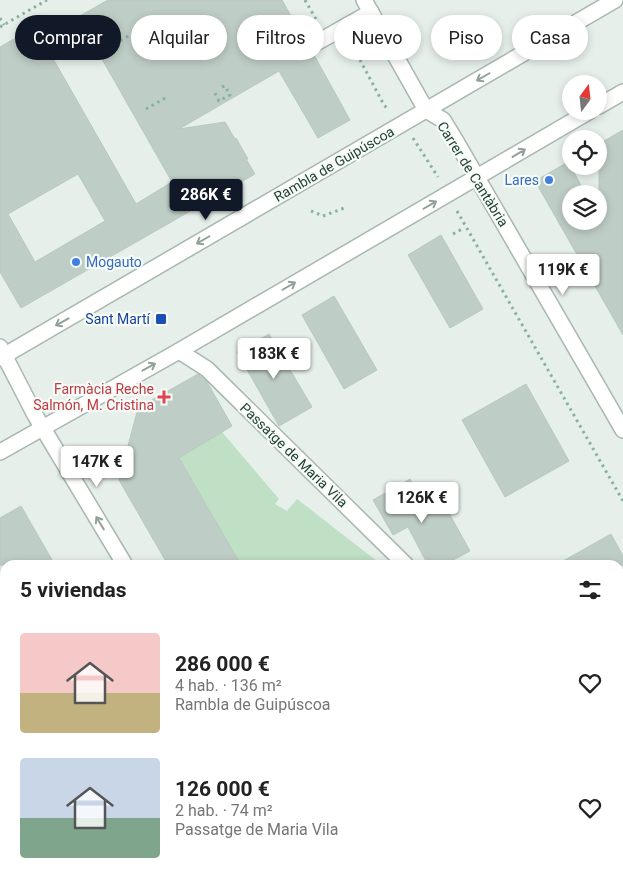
<!DOCTYPE html>
<html lang="es">
<meta charset="utf-8">
<style>
:root{--surface:#fff;--page:#f2f2f2;--text:#222;--muted:#767676;--accent:#111827}
body{margin:0;font-family:Roboto,sans-serif;background:var(--page);color:var(--text);height:100vh;display:flex;flex-direction:column;font-size:19px;white-space:nowrap}
*{box-sizing:border-box;margin:0}
p{font-size:16px;color:var(--muted)}
.icon{flex:none;width:28px;height:28px;fill:none;stroke:currentColor;stroke-width:2;stroke-linecap:round;stroke-linejoin:round}
.map{position:relative;flex:1;overflow:hidden}
.details{position:absolute;left:0px;top:560px;width:624px;height:321px;display:flex;flex-direction:column;background:var(--surface);border-radius:15px 15px 0 0;box-shadow:0 2px 8px #0003}
.details>*{flex:none}
.hud{position:absolute;left:15px;top:15px;width:594px;height:45px;display:flex;gap:10px}
.needle{width:32px;rotate:15deg}
.fabs{position:absolute;left:562px;top:75px;display:grid;gap:10px}
.fabs a{display:grid;place-items:center;width:45px;height:45px;border-radius:50%;background:var(--surface);box-shadow:0 2px 8px #0003;font-size:25px}
.price{position:absolute;translate:-50% -42px;padding:0 11px;border-radius:5px;background:#fff;color:#222;font-size:16px;line-height:32px;filter:drop-shadow(0 1px 2px #0008)}
.price::after{content:'';position:absolute;left:50%;top:30px;width:15px;height:11px;margin-left:-8px;background:inherit;clip-path:polygon(0 0,100% 0,50% 100%)}
.price.selected{background:var(--accent);color:#fff}
ul{padding:0;list-style:none}
li{display:flex;align-items:center;gap:15px;height:125px;padding:0 20px}
li span{display:grid;place-items:center;flex:none;width:140px;height:100px;border-radius:5px;color:#555}
li>.icon{margin-inline-start:auto}
span .icon{width:60px;height:60px;fill:#fffc;stroke-width:1}
li b{font-size:21px}
h2{display:flex;justify-content:space-between;align-items:center;height:60px;padding:0 20px;font-size:21px}
.chip{padding:0 18px;border-radius:22px;background:var(--surface);box-shadow:0 2px 8px #0003;font-size:18px;line-height:45px}
.chip.selected{background:var(--accent);color:#fff}
.map>svg:first-child{display:block}
.green{fill:#bfe0c4}
.building{fill:#becdc5;stroke:#b8c9c0;fill-rule:evenodd}
.lines{fill:none;stroke-linecap:round;stroke-linejoin:round}
.minor-casing{stroke:#a8b8b0;stroke-width:18}
.path{stroke:#86b3a0;stroke-width:3;stroke-dasharray:2.5 4;stroke-linecap:butt}
.minor{stroke:#fff;stroke-width:15}
.oneway{stroke:#92a09a}
.shop-dot{fill:#3f7fe0;stroke:#f7fbf8;stroke-width:2}
.transit-dot{fill:#1a4fb4;stroke:#f7fbf8;stroke-width:2}
.health-dot{fill:#e0444e;stroke:#f7fbf8;stroke-width:2}
.labels{text-anchor:middle;dominant-baseline:central;stroke-width:4.5;stroke-linejoin:round;paint-order:stroke}
.street-label{font-size:14px;fill:#244236;stroke:#f7fbf8}
.shop-label{font-size:14px;fill:#366cbe;stroke:#f7fbf8;text-anchor:end}
.transit-label{font-size:14px;fill:#164399;stroke:#f7fbf8;text-anchor:end}
.health-label{font-size:14px;fill:#be3a42;stroke:#f7fbf8;text-anchor:end}
</style>
<div class="map">
<svg width="623" height="881" viewBox="0 0 623 881">
<rect width="100%" height="100%" fill="#e6efea"/>
<g class="green">
<polygon points="222,432 279,499 275,504 287,511 297,499 382,565 241,565 179,458"/>
<polygon points="5,608 5,802 0,805 0,611"/>
<polygon points="623,654 623,881 351,881 348,876 619,876 619,657"/>
</g>
<g class="building">
<path d="M108,0H282L304,39L301,42L300,46L301,52L304,55L308,56L314,55L350,120L318,138L279,71L179,129L225,122L235,139L236,138L248,159H246L255,174L21,308L0,272V47L35,27L136,204L172,182L78,17ZM78,174L105,221L35,262L8,214Z"/>
<polygon points="623,130 623,335 535,181 568,162 586,194 571,194 571,221 599,221 599,144"/>
<polygon points="441,235 483,309 450,328 408,255"/>
<polygon points="334,296 377,370 344,389 302,315"/>
<polygon points="269,334 312,407 279,426 237,352"/>
<polygon points="198,374 207,382 232,426 179,458 241,565 168,565 119,480 138,408"/>
<polygon points="526,384 569,461 505,497 462,420"/>
<polygon points="410,479 430,514 445,506 470,551 444,565 428,565 408,527 393,535 373,500"/>
<polygon points="21,506 55,565 0,565 0,518"/>
<polygon points="611,534 623,556 623,565 556,565"/>
</g>
<g class="lines">
<g class="minor-casing">
<g id="minor">
<polyline points="364,0 426,110 443,120 457,143 623,430"/>
<polyline points="309,47 371,12"/>
<polyline points="599,106 623,92"/>
<polyline points="0,347 35,415 125,565"/>
<polyline points="179,351 207,369 406,565"/>
<polyline points="0,358 615,0"/>
<polyline points="0,452 179,351 590,111"/>
<polyline points="619,619 623,617"/>
<polyline points="308,876 311,881"/>
<polyline points="155,881 163,876"/>
</g>
</g>
<g class="path">
<polyline points="305,0 317,21"/>
<polyline points="0,18 4,25"/>
<polyline points="0,27 47,0"/>
<polyline points="139,40 163,26"/>
<polyline points="264,41 288,28"/>
<polyline points="109,47 130,35"/>
<polyline points="342,52 360,60 384,105 388,109"/>
<polyline points="215,93 219,101 230,95 225,86 222,87"/>
<polyline points="146,109 167,97"/>
<polyline points="413,138 438,177"/>
<polyline points="311,211 323,216 347,207"/>
<polyline points="457,211 623,501"/>
<polyline points="453,234 462,229"/>
</g>
<use href="#minor" class="minor"/>
</g>
<defs><path id="oneway-shaft" d="M-6 0H5M1.5-3L5.5 0L1.5 3" fill="none" stroke-width="1.6" stroke-linecap="round" stroke-linejoin="round" transform="scale(1.25)"/></defs>
<g class="oneway">
<use href="#oneway-shaft" transform="translate(483 77) rotate(150)"/>
<use href="#oneway-shaft" transform="translate(519 153) rotate(-31)"/>
<use href="#oneway-shaft" transform="translate(430 205) rotate(-30)"/>
<use href="#oneway-shaft" transform="translate(203 240) rotate(150)"/>
<use href="#oneway-shaft" transform="translate(289 286) rotate(-30)"/>
<use href="#oneway-shaft" transform="translate(62 322) rotate(151)"/>
<use href="#oneway-shaft" transform="translate(149 367) rotate(-29)"/>
<use href="#oneway-shaft" transform="translate(100 523) rotate(-121)"/>
</g>
<g class="shop-dot">
<circle cx="549" cy="180" r="5"/>
<circle cx="76" cy="262" r="5"/>
</g>
<rect class="transit-dot" x="155" y="313" width="12" height="12" rx="2.5"/>
<path class="health-dot" d="M161.5 389.5h5v5h5v5h-5v5h-5v-5h-5v-5h5z"/>
<g class="labels">
<g class="street-label">
<text transform="translate(334 164) rotate(-30)">Rambla de Guipúscoa</text>
<text transform="translate(473 174) rotate(58)">Carrer de Cantàbria</text>
<text transform="translate(294 455) rotate(44)">Passatge de Maria Vila</text>
</g>
<g class="shop-label">
<text x="539" y="180">Lares</text>
<text x="86" y="262" text-anchor="start">Mogauto</text>
</g>
<g class="transit-label">
<text x="150" y="319">Sant Martí</text>
</g>
<g class="health-label">
<text x="154" y="389">Farmàcia Reche<tspan x="154" dy="16">Salmón, M. Cristina</tspan></text>
</g>
</g>
</svg>
<div class="fabs">
<a><svg class="needle" viewBox="-14 -14 28 28"><path d="M0-13l5 13h-10z" fill="#e53935"/><path d="M0 13l5-13h-10z" fill="#767676"/></svg></a>
<a><svg class="icon" aria-label="locate" viewBox="0 0 24 24"><circle cx="12" cy="12" r="6"/><path d="M12 2v4M12 18v4M2 12h4M18 12h4"/></svg></a>
<a><svg class="icon" aria-label="layers" viewBox="0 0 24 24"><path d="M12 4l9 5-9 5-9-5zM3 14l9 5 9-5"/></svg></a>
</div>
<b class="price selected" style="left:206px;top:221px">286K €</b>
<b class="price" style="left:563px;top:296px">119K €</b>
<b class="price" style="left:274px;top:380px">183K €</b>
<b class="price" style="left:97px;top:488px">147K €</b>
<b class="price" style="left:422px;top:524px">126K €</b>
<div class="hud">
<a class="chip selected">Comprar</a>
<a class="chip">Alquilar</a>
<a class="chip">Filtros</a>
<a class="chip">Nuevo</a>
<a class="chip">Piso</a>
<a class="chip">Casa</a>
</div>
<section class="details">
<h2>5 viviendas<svg class="icon" aria-label="filters" viewBox="0 0 24 24"><path d="M4 7h16M4 17h16"/><circle cx="9" cy="7" r="2"/><circle cx="15" cy="17" r="2"/></svg></h2>
<ul>
<li><span style="background:linear-gradient(#f6c9c9 60%,#c2b280 0)"><svg class="icon" aria-label="home" viewBox="0 0 24 24"><path d="M3 11l9-7 9 7M6 9v11h12V9"/></svg></span><div><b>286 000 €</b><p>4 hab. · 136 m²</p><p>Rambla de Guipúscoa</p></div><svg class="icon" aria-label="heart" viewBox="0 0 24 24"><path d="M12 20l-8-8c-3-5 5-10 8-4 3-6 11-1 8 4z"/></svg></li>
<li><span style="background:linear-gradient(#c9d6e8 60%,#7fa58c 0)"><svg class="icon" aria-label="home" viewBox="0 0 24 24"><path d="M3 11l9-7 9 7M6 9v11h12V9"/></svg></span><div><b>126 000 €</b><p>2 hab. · 74 m²</p><p>Passatge de Maria Vila</p></div><svg class="icon" aria-label="heart" viewBox="0 0 24 24"><path d="M12 20l-8-8c-3-5 5-10 8-4 3-6 11-1 8 4z"/></svg></li>
</ul>
</section>
</div>
